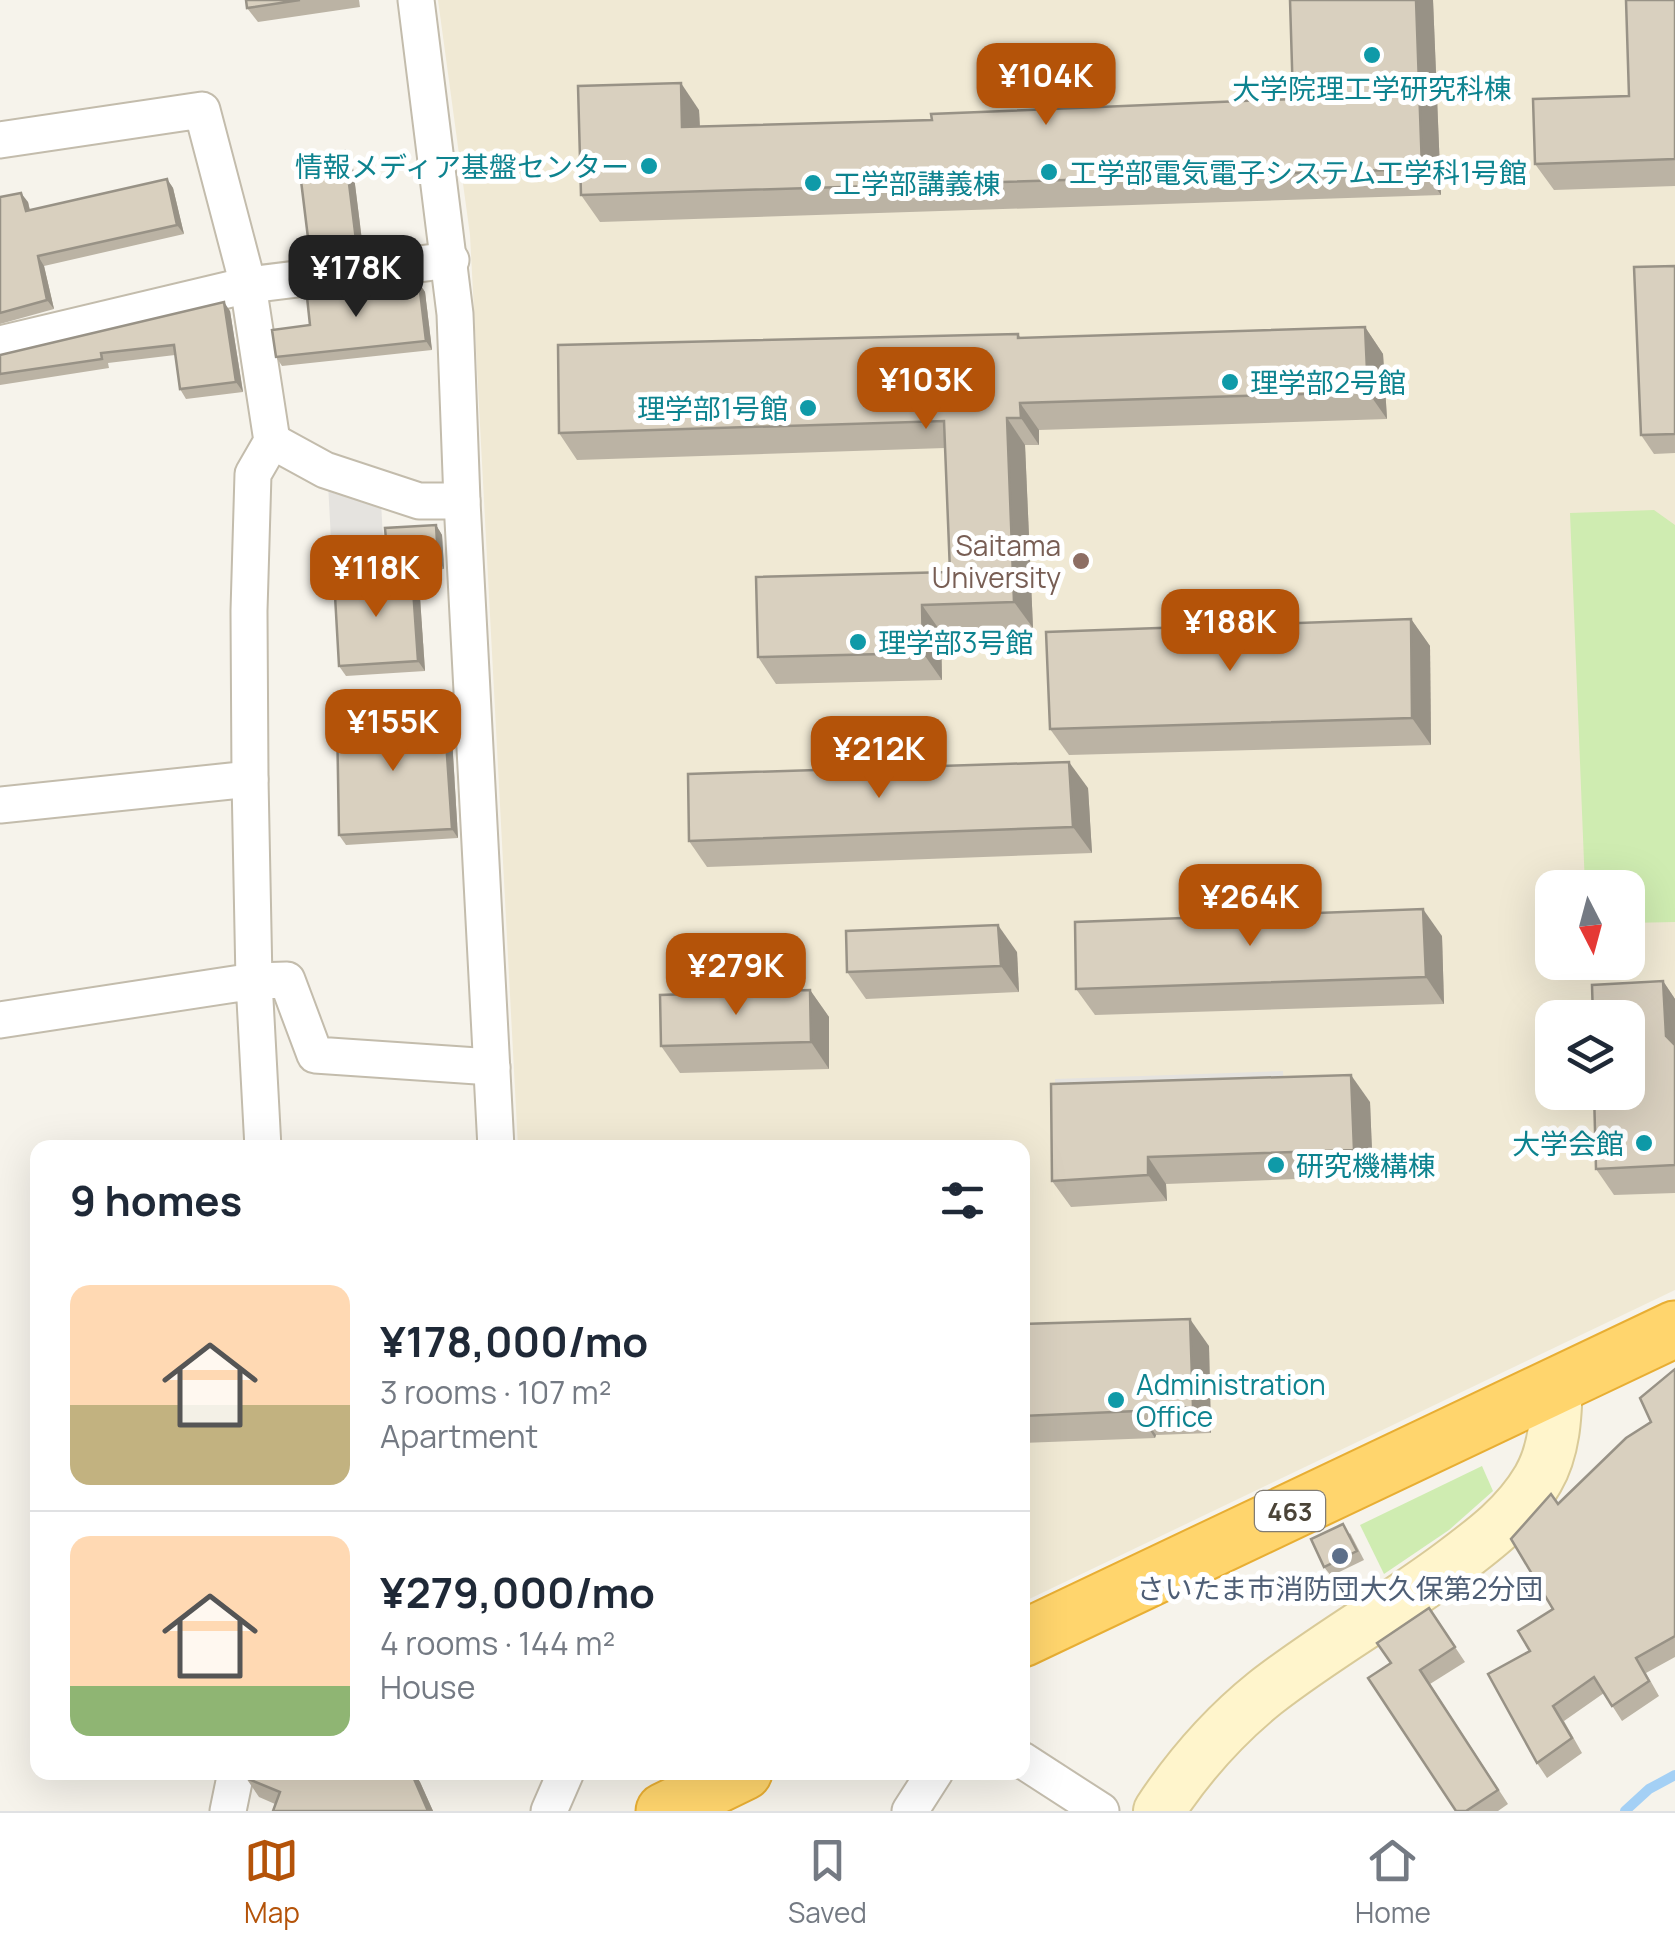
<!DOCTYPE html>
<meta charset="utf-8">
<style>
:root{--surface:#fff;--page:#f2f2f3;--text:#1f2937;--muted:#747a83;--line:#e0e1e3;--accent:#b45309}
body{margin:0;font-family:Manrope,"Noto Sans JP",sans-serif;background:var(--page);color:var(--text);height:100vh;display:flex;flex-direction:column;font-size:38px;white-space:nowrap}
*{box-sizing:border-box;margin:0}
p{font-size:32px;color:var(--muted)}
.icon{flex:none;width:55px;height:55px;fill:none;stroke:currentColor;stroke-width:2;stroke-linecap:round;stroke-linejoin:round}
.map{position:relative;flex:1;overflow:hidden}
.details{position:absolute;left:30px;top:1140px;width:1000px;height:640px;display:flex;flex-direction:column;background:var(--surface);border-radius:20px;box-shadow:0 10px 40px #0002}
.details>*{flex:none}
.needle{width:65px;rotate:174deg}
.controls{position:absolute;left:1535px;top:870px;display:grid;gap:20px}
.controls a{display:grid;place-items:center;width:110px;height:110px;border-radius:20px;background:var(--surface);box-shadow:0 10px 40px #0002;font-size:50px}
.price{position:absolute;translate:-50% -85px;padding:0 22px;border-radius:20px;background:var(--accent);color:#fff;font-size:32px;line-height:65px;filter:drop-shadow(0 2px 5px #0008)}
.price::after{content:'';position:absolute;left:50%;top:60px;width:30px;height:22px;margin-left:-15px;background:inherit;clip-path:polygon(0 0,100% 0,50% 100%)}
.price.current{background:#222;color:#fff}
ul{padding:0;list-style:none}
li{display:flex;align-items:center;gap:30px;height:250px;padding:0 40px}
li+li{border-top:2px solid var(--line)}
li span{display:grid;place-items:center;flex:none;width:280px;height:200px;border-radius:20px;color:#555}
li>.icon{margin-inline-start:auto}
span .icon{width:120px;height:120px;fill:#fffc;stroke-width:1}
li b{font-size:42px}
h2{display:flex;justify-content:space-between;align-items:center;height:120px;padding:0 40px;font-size:42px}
.menu{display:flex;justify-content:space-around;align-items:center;height:140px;border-top:2px solid var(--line);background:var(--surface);font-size:28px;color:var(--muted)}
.menu a{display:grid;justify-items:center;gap:5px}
.menu .current{color:var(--accent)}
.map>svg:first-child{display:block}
.education{fill:#f0e9d4;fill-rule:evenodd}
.green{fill:#cfecb1}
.parking{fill:#e5e3df}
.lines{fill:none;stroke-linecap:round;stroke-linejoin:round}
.stream{stroke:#a4d0f5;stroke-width:10}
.street-casing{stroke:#c3bcac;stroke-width:39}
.secondary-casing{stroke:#d9ca98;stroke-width:54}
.highway-casing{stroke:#e8ae33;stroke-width:59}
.street{stroke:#fff;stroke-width:35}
.secondary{stroke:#fff5cc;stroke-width:50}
.highway{stroke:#ffd56d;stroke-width:55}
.wall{fill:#bbb3a4}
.shaded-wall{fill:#989286}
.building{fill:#d9d0bf;stroke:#989286;stroke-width:2.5}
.culture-dot{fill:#0f9aa8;stroke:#fff;stroke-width:4}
.education-dot{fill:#8d6e63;stroke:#fff;stroke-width:4}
.service-dot{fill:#5c6f8a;stroke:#fff;stroke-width:4}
.labels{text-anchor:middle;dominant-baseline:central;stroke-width:10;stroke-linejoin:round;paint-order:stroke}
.shield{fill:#fff;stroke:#817c74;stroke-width:2.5}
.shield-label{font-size:25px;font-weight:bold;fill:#4b4438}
.culture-label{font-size:28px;fill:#0d838f;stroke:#fff;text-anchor:start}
.education-label{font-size:28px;fill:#785e54;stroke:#fff;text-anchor:end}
.service-label{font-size:28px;fill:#4e5e75;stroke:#fff}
</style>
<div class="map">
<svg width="1675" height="1811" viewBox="0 0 1675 1811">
<rect width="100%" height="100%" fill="#f6f3eb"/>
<path class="education" d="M438,0H1675V1290L1023,1602L1022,1148L518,1147L470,235ZM1552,888H1628V962H1552ZM1552,1018H1628V1092H1552Z"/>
<g class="green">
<polygon points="1654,510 1675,525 1675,922 1628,923 1628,888 1585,887 1570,513"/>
<polygon points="1482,1466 1493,1491 1449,1530 1384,1574 1360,1525"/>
</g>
<g class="parking">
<polygon points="328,483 381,502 385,575 333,578"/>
<polygon points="1283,1071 1284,1096 1056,1104 1055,1079"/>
</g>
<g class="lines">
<polyline class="stream" points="1625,1811 1649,1789 1675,1775"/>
<g class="street-casing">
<g id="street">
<polyline points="416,0 455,314 462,501 496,1148"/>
<polyline points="0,140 202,110 248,285 272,441 253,474 249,611 250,779 0,805"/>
<polyline points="0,344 248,285 451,260"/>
<polyline points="272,441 325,470 419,501 462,501"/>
<polyline points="250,779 254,981 287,980 315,1055 492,1067"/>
<polyline points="0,1020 254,981 263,1148"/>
<polyline points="1022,1760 1101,1811"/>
<polyline points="228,1811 236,1772"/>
<polyline points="549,1811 566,1772"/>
<polyline points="910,1811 935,1772"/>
</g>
</g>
<g class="secondary-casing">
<path id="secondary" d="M1159,1811C1188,1767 1224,1726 1265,1693C1325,1646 1392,1609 1453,1563C1485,1539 1517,1515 1538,1479C1555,1450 1556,1415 1557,1383"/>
</g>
<g class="highway-casing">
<g id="highway">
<polyline points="1022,1639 1675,1329"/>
<polyline points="664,1811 744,1772"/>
</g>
</g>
<use href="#street" class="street"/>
<use href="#secondary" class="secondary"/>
<use href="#highway" class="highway"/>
</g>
<g class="wall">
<polygon points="246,0 359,0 360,7 258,22 247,8"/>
<polygon points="1433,0 1441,195 600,222 581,195 699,110 700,126 932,120 1293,99"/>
<polygon points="1675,0 1675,186 1554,190 1535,164 1629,96"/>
<polygon points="345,151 352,160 363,249 316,255 309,246"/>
<polygon points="167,179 173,188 184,234 44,266 54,309 0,324 0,197 28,202 30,210"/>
<polygon points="1675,266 1675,453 1654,454 1641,435"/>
<polygon points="419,283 425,292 432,350 282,366 276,357 366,289"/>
<polygon points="230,311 243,392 186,399 180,389 175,355 108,363 109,368 0,385 0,355"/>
<polygon points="1365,327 1383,354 1387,419 1039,430 1039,445 1025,445 1033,628 941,632 942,680 776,684 758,657 950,572 945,448 577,460 559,433 1018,334 1021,338"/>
<polygon points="436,525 442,535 444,569 394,573 388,563"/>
<polygon points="412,574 419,583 425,671 346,676 339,666"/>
<polygon points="1411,619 1430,646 1431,745 1069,755 1050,729"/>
<polygon points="451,721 458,838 346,845 339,835"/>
<polygon points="1088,788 1092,853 707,867 689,841"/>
<polygon points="1442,936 1444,1004 1095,1015 1076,989"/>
<polygon points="1017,952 1019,992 866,999 847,972"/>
<polygon points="1663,981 1675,999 1675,1193 1614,1195 1596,1169"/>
<polygon points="810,990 829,1017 829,1069 680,1073 661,1046"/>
<polygon points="1370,1102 1373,1176 1166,1184 1167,1201 1071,1207 1052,1181"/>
<polygon points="1022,1324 1209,1346 1211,1433 1156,1435 1155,1438 1022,1443"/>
<polygon points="1675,1369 1675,1657 1646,1673 1659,1696 1622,1721 1604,1693 1564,1721 1582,1753 1547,1778 1537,1763 1530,1651 1553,1609 1558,1504 1651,1422"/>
<polygon points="1350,1533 1364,1560 1331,1576 1324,1567"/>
<polygon points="1429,1608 1465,1662 1430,1684 1508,1804 1498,1811 1456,1811 1391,1663"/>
<polygon points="247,1772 413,1772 420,1782 433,1811 273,1811 275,1804 259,1797 246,1778"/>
</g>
<g class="shaded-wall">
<polygon points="1416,0 1433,0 1441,195 1422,169"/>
<polygon points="681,83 699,110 701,153 682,127"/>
<polygon points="345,151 352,160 363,249 356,240"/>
<polygon points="167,179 173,188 184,234 177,225"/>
<polygon points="21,193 28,202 32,221 26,211"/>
<polygon points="38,256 44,266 54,309 47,300"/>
<polygon points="419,283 425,292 432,350 426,341"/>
<polygon points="224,302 230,311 243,392 236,382"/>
<polygon points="1365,327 1383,354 1387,419 1368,392"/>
<polygon points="1020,403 1039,430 1039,445 1021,418"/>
<polygon points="1007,418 1025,445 1033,628 1014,602"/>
<polygon points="436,525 442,535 444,569 438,559"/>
<polygon points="412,574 419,583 425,671 418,661"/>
<polygon points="922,605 941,632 942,680 923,653"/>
<polygon points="1411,619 1430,646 1431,745 1412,718"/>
<polygon points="444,711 451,721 458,838 452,829"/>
<polygon points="1069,762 1088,788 1092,853 1073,827"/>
<polygon points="1423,909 1442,936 1444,1004 1426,977"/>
<polygon points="998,925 1017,952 1019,992 1001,966"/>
<polygon points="1663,981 1675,999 1675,1050 1666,1036"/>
<polygon points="810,990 829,1017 829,1069 811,1042"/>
<polygon points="1351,1075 1370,1102 1373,1176 1354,1150"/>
<polygon points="1148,1157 1166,1184 1167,1201 1148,1175"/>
<polygon points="1190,1319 1209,1346 1211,1433 1193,1407"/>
<polygon points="1137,1408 1156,1435 1155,1438 1137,1411"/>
<polygon points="411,1772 413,1772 420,1782 433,1811 428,1811"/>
</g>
<g class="building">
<polygon points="246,0 300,0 247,8"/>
<polygon points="1290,0 1416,0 1422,169 581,195 578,86 681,83 682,127 932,120 931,114 1293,99"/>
<polygon points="1626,0 1675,0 1675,159 1535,164 1533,99 1629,96"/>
<polygon points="345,151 356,240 309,246 298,156"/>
<polygon points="167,179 177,225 38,256 47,300 0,313 0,197 21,193 26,211"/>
<polygon points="1675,266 1675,434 1641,435 1634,267"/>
<polygon points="362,283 362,289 419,283 426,341 276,357 272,330 310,325 307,297 315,296 314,288"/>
<polygon points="224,302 236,382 180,389 174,345 101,353 102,359 0,374 0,355"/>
<polygon points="1365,327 1368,392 1020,403 1021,418 1007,418 1014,602 922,605 923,653 758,657 756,577 950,572 944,421 559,433 558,345 1018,334 1018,338"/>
<polygon points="436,525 438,559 388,563 385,528"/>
<polygon points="412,574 418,661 339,666 334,578"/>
<polygon points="1411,619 1412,718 1050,729 1046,632"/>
<polygon points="444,711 452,829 339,835 337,717"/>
<polygon points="1069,762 1073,827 689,841 688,774"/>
<polygon points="1423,909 1426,977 1076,989 1075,922"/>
<polygon points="998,925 1001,966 847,972 846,931"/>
<polygon points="1663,981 1666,1036 1675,1045 1675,1165 1596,1169 1594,1092 1628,1092 1628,1018 1593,1018 1592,985"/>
<polygon points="810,990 811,1042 661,1046 660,995"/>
<polygon points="1351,1075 1354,1150 1148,1157 1148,1175 1052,1181 1051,1084"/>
<polygon points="1190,1319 1193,1407 1137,1408 1137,1411 1022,1416 1022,1324"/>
<polygon points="1675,1369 1675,1636 1636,1658 1649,1681 1612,1706 1594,1677 1553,1706 1572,1738 1537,1763 1488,1674 1530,1651 1518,1631 1553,1609 1511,1539 1551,1494 1558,1504 1626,1438 1651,1422 1640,1398"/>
<polygon points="1343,1524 1357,1551 1324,1567 1311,1539"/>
<polygon points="1429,1608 1455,1647 1420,1670 1498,1790 1466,1811 1456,1811 1368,1678 1391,1663 1377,1643"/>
<polygon points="247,1772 411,1772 428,1811 273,1811 280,1792 246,1778"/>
</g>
<g class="culture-dot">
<circle cx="1372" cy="55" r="10"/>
<circle cx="649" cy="166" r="10"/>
<circle cx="1049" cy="172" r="10"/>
<circle cx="813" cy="183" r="10"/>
<circle cx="1230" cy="382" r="10"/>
<circle cx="808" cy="408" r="10"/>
<circle cx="858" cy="642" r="10"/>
<circle cx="1644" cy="1143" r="10"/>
<circle cx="1276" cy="1165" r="10"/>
<circle cx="1116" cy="1400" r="10"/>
</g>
<circle class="education-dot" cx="1081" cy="561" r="10"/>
<circle class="service-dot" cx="1340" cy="1556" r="10"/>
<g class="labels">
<rect class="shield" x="1255" y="1491" width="70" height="40" rx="8"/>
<g class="shield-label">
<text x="1290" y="1511">463</text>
</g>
<g class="culture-label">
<text x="1372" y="88" text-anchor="middle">大学院理工学研究科棟</text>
<text x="629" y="166" text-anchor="end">情報メディア基盤センター</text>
<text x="1069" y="172">工学部電気電子システム工学科1号館</text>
<text x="833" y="183">工学部講義棟</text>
<text x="1250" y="382">理学部2号館</text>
<text x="788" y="408" text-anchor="end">理学部1号館</text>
<text x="878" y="642">理学部3号館</text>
<text x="1624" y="1143" text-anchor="end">大学会館</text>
<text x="1296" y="1165">研究機構棟</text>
<text x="1136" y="1384">Administration<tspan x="1136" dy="32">Office</tspan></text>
</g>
<g class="education-label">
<text x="1061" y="545">Saitama<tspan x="1061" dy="32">University</tspan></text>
</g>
<g class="service-label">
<text x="1340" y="1588">さいたま市消防団大久保第2分団</text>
</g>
</g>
</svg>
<div class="controls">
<a><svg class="needle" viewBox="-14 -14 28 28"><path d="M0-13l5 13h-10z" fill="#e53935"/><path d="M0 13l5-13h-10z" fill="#747a83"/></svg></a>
<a><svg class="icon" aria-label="layers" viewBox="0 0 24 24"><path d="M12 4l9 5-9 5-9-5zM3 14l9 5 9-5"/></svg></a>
</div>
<b class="price" style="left:1046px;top:128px">¥104K</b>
<b class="price current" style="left:356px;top:320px">¥178K</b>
<b class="price" style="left:926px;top:432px">¥103K</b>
<b class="price" style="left:376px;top:620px">¥118K</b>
<b class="price" style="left:1230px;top:674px">¥188K</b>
<b class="price" style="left:393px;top:774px">¥155K</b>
<b class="price" style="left:879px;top:801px">¥212K</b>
<b class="price" style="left:1250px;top:949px">¥264K</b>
<b class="price" style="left:736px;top:1018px">¥279K</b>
<section class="details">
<h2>9 homes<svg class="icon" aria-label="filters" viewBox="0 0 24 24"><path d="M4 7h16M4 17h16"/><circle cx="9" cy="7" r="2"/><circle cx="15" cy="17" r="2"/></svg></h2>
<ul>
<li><span style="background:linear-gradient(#ffd9b3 60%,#c2b280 0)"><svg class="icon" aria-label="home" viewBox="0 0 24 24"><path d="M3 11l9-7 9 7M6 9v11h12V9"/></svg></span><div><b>¥178,000/mo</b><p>3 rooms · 107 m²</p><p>Apartment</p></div></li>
<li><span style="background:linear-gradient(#ffd9b3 75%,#8fb573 0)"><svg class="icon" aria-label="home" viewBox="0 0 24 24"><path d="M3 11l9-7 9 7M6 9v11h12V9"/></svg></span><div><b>¥279,000/mo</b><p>4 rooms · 144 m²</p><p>House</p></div></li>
</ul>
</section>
</div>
<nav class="menu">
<a class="current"><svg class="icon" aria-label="map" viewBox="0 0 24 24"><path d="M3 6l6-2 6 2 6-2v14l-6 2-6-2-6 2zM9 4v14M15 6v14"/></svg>Map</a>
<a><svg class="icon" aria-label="saved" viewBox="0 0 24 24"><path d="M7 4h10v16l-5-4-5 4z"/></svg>Saved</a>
<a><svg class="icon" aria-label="home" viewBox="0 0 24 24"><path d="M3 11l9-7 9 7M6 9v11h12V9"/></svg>Home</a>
</nav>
